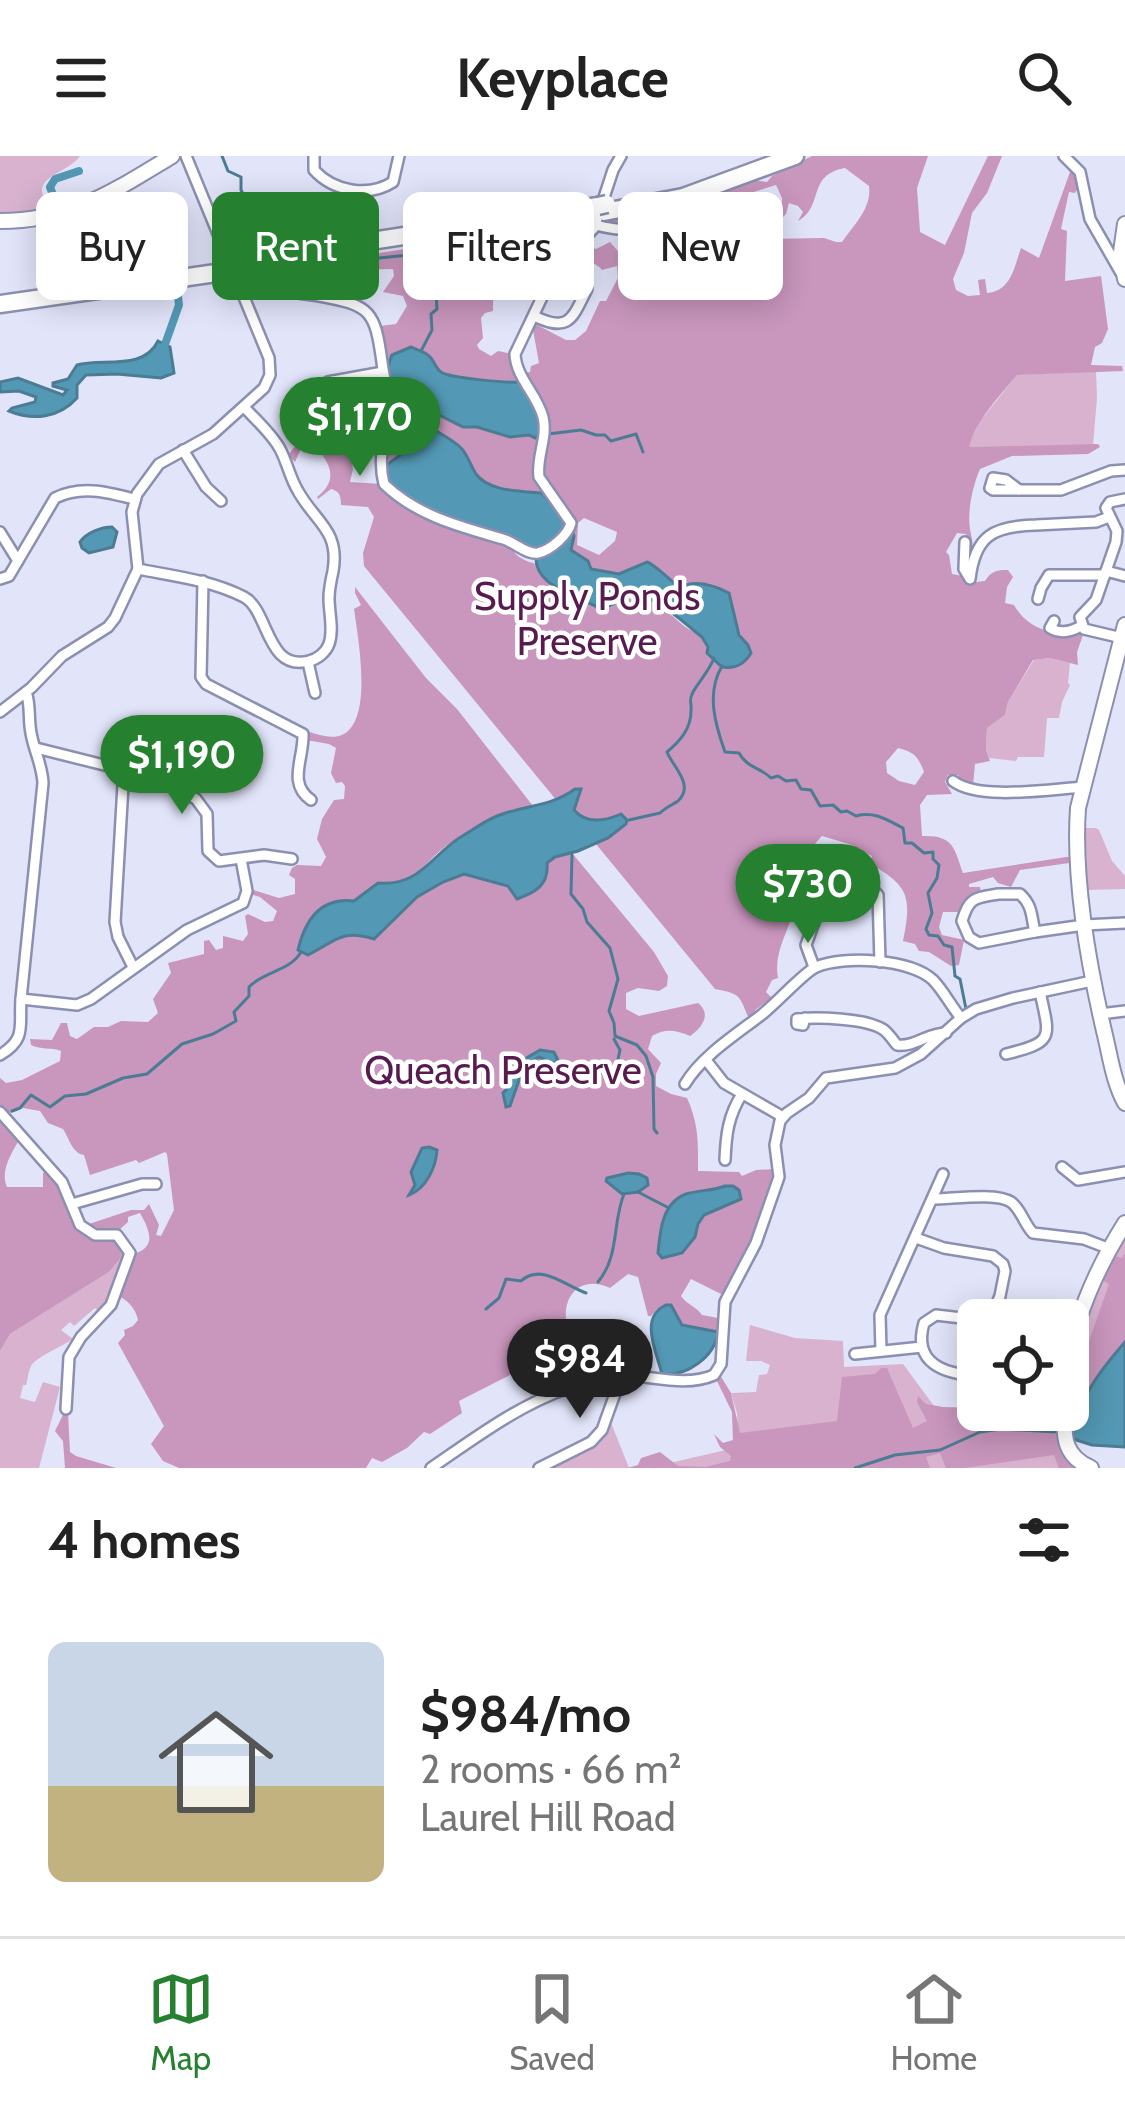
<!DOCTYPE html>
<meta charset="utf-8">
<style>
:root{--surface:#fff;--page:#f2f2f2;--text:#222;--muted:#767676;--line:#e0e0e0;--accent:#258030}
body{margin:0;font-family:Cabin,sans-serif;background:var(--page);color:var(--text);height:100vh;display:flex;flex-direction:column;font-size:45px;white-space:nowrap}
*{box-sizing:border-box;margin:0}
p{font-size:39px;color:var(--muted)}
.icon{flex:none;width:66px;height:66px;fill:none;stroke:currentColor;stroke-width:2;stroke-linecap:round;stroke-linejoin:round}
.map{position:relative;height:1312px;overflow:hidden}
.side{display:flex;flex-direction:column;background:var(--surface);flex:1}
.side>*{flex:none}
.banner{position:absolute;left:36px;top:36px;width:1053px;height:108px;display:flex;gap:24px}
.tools{position:absolute;left:957px;top:1143px;display:grid;gap:24px}
.tools a{display:grid;place-items:center;width:132px;height:132px;border-radius:18px;background:var(--surface);box-shadow:0 6px 30px #0003;font-size:60px}
.price{position:absolute;translate:-50% -102px;padding:0 27px;border-radius:42px;background:var(--accent);color:#fff;font-size:39px;line-height:78px;filter:drop-shadow(0 3px 6px #0008)}
.price::after{content:'';position:absolute;left:50%;top:72px;width:36px;height:27px;margin-left:-18px;background:inherit;clip-path:polygon(0 0,100% 0,50% 100%)}
.price.active{background:#222;color:#fff}
ul{padding:0;list-style:none}
li{display:flex;align-items:center;gap:36px;height:300px;padding:0 48px}
li span{display:grid;place-items:center;flex:none;width:336px;height:240px;border-radius:18px;color:#555}
li>.icon{margin-inline-start:auto}
span .icon{width:144px;height:144px;fill:#fffc;stroke-width:1}
li b{font-size:51px}
h2{display:flex;justify-content:space-between;align-items:center;height:144px;padding:0 48px;font-size:51px}
.chip{padding:0 42px;border-radius:18px;background:var(--surface);box-shadow:0 6px 30px #0003;font-size:42px;line-height:108px}
.chip.active{background:var(--accent);color:#fff}
header{display:flex;justify-content:space-between;align-items:center;height:156px;padding:0 48px;background:var(--surface);font-size:54px;font-weight:700}
.tab-bar{display:flex;justify-content:space-around;align-items:center;height:168px;border-top:3px solid var(--line);background:var(--surface);font-size:33px;color:var(--muted)}
.tab-bar a{display:grid;justify-items:center;gap:6px}
.tab-bar .active{color:var(--accent)}
.map>svg:first-child{display:block}
.green{fill:#d8b2cf}
.forest{fill:#c996bd;fill-rule:evenodd}
.water{fill:#5398b4;stroke:#4b7c93;stroke-width:3}
.lines{fill:none;stroke-linecap:round;stroke-linejoin:round}
.stream{stroke:#4b7c93;stroke-width:3}
.river{stroke:#5398b4;stroke-width:8}
.minor-casing{stroke:#8c90b0;stroke-width:14}
.major-casing{stroke:#8c90b0;stroke-width:18}
.highway-casing{stroke:#8c90b0;stroke-width:21}
.minor{stroke:#fff;stroke-width:9}
.major{stroke:#fff;stroke-width:14}
.highway{stroke:#fff;stroke-width:16}
.highway-bridge-casing{stroke:#8c90b0;stroke-width:21;stroke-linecap:butt}
.highway-bridge{stroke:#fff;stroke-width:16}
.labels{text-anchor:middle;dominant-baseline:central;stroke-width:9;stroke-linejoin:round;paint-order:stroke}
.park-label{font-size:39px;fill:#581b4f;stroke:#fff}
</style>
<header><svg class="icon" aria-label="menu" viewBox="0 0 24 24"><path d="M4 6h16M4 12h16M4 18h16"/></svg>Keyplace<svg class="icon" aria-label="search" viewBox="0 0 24 24"><circle cx="10" cy="10" r="6"/><path d="M15 15l6 6"/></svg></header>
<div class="map">
<svg width="1125" height="1312" viewBox="0 0 1125 1312">
<rect width="100%" height="100%" fill="#e2e4fa"/>
<g class="green">
<path d="M0,0H80C66,20 21,21 54,54L0,62Z"/>
<polygon points="1096,215 1097,242 1093,289 967,291 981,264 1017,219"/>
<polygon points="1050,502 1070,507 1068,527 1070,529 1062,546 1059,562 1047,562 1044,601 1018,601 1016,605 989,602 986,594 987,572 1005,559 1008,546 1034,504"/>
<polygon points="1084,672 1096,672 1099,674 1112,705 1125,720 1125,733 1087,734"/>
<polygon points="1125,1070 1125,1150 1121,1149 1071,1205 1076,1178"/>
<path d="M125,1090L127,1092L110,1147L102,1158L95,1152L74,1170L70,1166L61,1174L73,1183C63,1190 36,1201 31,1210C28,1216 28,1223 26,1229H23L20,1242L35,1246L43,1226L60,1231L39,1312H0V1195L10,1178L109,1116L120,1103Z"/>
<path d="M750,1169L795,1182L843,1185L844,1211L903,1208L937,1254H1062C1061,1275 1059,1295 1073,1312H648L739,1291L737,1257L731,1237L756,1236L759,1219L767,1218L770,1209L761,1205H746Z"/>
<polygon points="606,1254 629,1312 533,1312 594,1279 600,1271"/>
</g>
<g class="forest">
<path d="M812,0H928L917,32L920,76L945,89L988,0H1002L987,37L972,57L964,97L953,123L956,134L968,140L980,139L978,124L985,123L987,137C1011,135 1014,112 1021,92L1039,102L1070,16L1076,18L1080,29L1075,37L1069,36L1061,73L1067,75L1065,125L1101,120L1108,173L1102,187L1095,191L1091,209L1122,210L1123,215L1017,219C999,241 976,264 969,291L1098,288L1100,291L1088,298L1012,300L980,313C973,329 967,355 970,373C973,389 974,387 970,403H967L970,386L966,378L957,377L946,396L949,399L952,418L963,420L967,427L985,425C991,415 997,414 1008,414L1013,421L1007,431L1005,447L1014,449C1028,474 1054,480 1080,475L1083,479L1077,496L1078,509L1050,502L1033,504L1008,546L1005,559L987,572L986,594L990,605L975,608L973,629L962,627L958,619H948L945,626L952,638L927,639L920,649L922,680C954,679 954,692 963,717L1066,701H1076V706L1020,714L1011,731L998,727L993,721L969,728V731H980L981,737L967,742L960,756H943L939,771L942,779L964,784L959,809L951,810L929,796L919,795L915,788L903,785C912,740 909,730 869,707L872,700L849,688L822,680C812,690 800,706 810,719L801,722C796,733 796,741 794,752C789,776 773,796 778,822L772,824L766,836L775,845L769,850L765,847L755,854L757,857L749,863C739,840 742,838 715,833L596,688L622,671L626,664L621,658C605,665 586,668 574,654L580,639L575,633L557,645L364,410L363,397L374,361L368,351L341,349C341,341 340,335 331,333L318,343L317,341C340,323 330,306 312,287L303,288L295,306L288,299L309,273L300,265L302,261L314,267L321,251L318,274L338,276L340,266L345,265L348,272L357,275L348,284L353,313L350,326L382,328L434,365L471,379L510,387C510,397 525,406 534,407C543,430 586,448 609,452C645,431 656,446 684,470C689,474 696,476 701,480C711,489 710,502 722,511L748,489C729,470 736,421 697,428C690,429 684,432 678,432L647,406L619,418L591,413L588,405L570,394L574,379L566,382L542,337L516,335L487,327L478,321L458,289L421,266L426,259L437,258L463,271H477L510,281L529,279L535,282L513,227L445,219L436,212L429,200L407,192L390,201L386,218L380,170L396,168L407,150L403,140L383,136L394,120L393,113L345,114L285,124V132H249L241,118L602,63L635,65L754,24L767,26L772,20ZM845,12L869,30C872,52 854,69 842,86H836L824,82L770,83L751,102H746L741,98L747,85L746,78L735,79L730,74L731,69L747,58L755,67L750,74L756,81H761L763,78L759,74L765,58L779,65L786,58L789,47L798,50L803,56L798,65C825,50 806,19 845,12ZM776,29L782,42V52L774,58L749,45L747,38ZM721,46L726,48L725,62C702,81 691,85 662,73L658,68ZM602,73L650,80L647,90L651,94L648,98L624,102L610,86L596,93L589,90L586,84ZM561,97L568,100L560,113L566,117C577,106 591,101 602,114L617,110L618,122L606,145H600L586,175L575,184H566L535,168L533,174L539,207L531,210L530,216L522,218L517,199L498,195L491,200L479,193L477,189L483,182L481,162L485,157L493,155V145L501,135L517,141L533,110L544,107L548,110ZM584,362L617,376L615,385L599,399L577,389L578,367ZM898,592C914,596 918,600 924,616L915,629L899,625L887,617L886,606Z"/>
<path d="M392,238C397,249 406,255 399,268C408,288 412,303 383,307Z"/>
<path d="M355,431L426,522L457,553L533,650C503,658 478,669 452,686C422,704 421,730 378,727L353,745C322,741 310,762 299,788L322,792C344,777 350,778 373,783L417,741L443,726L465,718L508,730L548,719L547,707L555,701L572,697L654,796L668,820L667,830L659,835L638,832L626,837V853L639,860L698,847C712,858 702,872 690,880C676,874 665,872 652,880L648,893L661,907L656,918V930L671,938L687,942C699,969 698,986 698,1015L739,1016L742,1020L756,1014L776,1013L774,1028L760,1058L756,1081L723,1139L691,1123L681,1140C687,1149 696,1150 702,1159L718,1162V1176L686,1171L682,1169L677,1158L657,1153L651,1160H648L638,1121L628,1118L610,1132C572,1115 555,1154 573,1184L552,1206L525,1221L518,1215L459,1245L462,1257L430,1278L424,1276L407,1292L382,1306L372,1302L366,1312H179L163,1305L151,1288L164,1270L118,1187L125,1179L124,1174L133,1170L138,1164C135,1151 128,1145 117,1139L136,1097C157,1090 149,1073 140,1057L128,1061V1066L118,1075L102,1076L86,1069L131,1054H144L149,1048L159,1069L156,1079L161,1080L174,1054L167,998L165,996L139,1007L136,1004L90,1019L84,999C72,997 69,982 63,973L48,967L40,955L23,952L11,957L0,953V922L6,927L22,924L60,905L61,895C51,891 41,894 31,889L30,883L52,884L61,867H67L70,880L77,883L94,871H108L121,865L148,866L158,857L153,843L171,817L168,807L204,798V785L209,784L216,794L223,792V780L243,785L248,778L245,760L248,758L265,766L273,765L277,755L260,741L250,738V733L279,742L295,738V723L289,719L292,712L297,709L321,710L326,701L317,683L322,663L334,644L344,643L345,630L342,626L336,627L331,617L336,592L329,588L306,584L303,574C317,578 337,587 349,574C371,552 358,481 354,453L361,449L355,437Z"/>
<path d="M0,962L19,984C11,998 0,1015 7,1031H43V1017L47,1015L59,1026L76,1068L117,1082L125,1090L120,1103L109,1116L10,1178L0,1195Z"/>
<polygon points="1125,1097 1125,1186 1105,1208 1079,1253 1072,1254 1073,1200 1087,1191 1109,1128 1100,1123 1114,1100 1122,1102"/>
<polygon points="881,1212 887,1212 913,1272 927,1265 917,1246 918,1240 926,1248 943,1251 1061,1254 1060,1266 1053,1269 1060,1295 1073,1312 1059,1312 1054,1299 964,1312 946,1312 940,1297 926,1301 930,1312 627,1312 638,1309 641,1302 660,1296 678,1310 705,1311 730,1305 731,1300 720,1291 714,1278 723,1287 733,1284 732,1256 716,1223 720,1219 731,1237 740,1277 837,1265 842,1221 875,1218"/>
<polygon points="64,1257 68,1257 70,1296 76,1300 116,1312 65,1312 63,1285 55,1275"/>
</g>
<g class="water">
<path d="M158,185L170,191L174,217L161,222L117,218L86,219L77,229V242C59,262 33,265 9,255L12,252L35,246L36,241L19,235L0,236V226L18,222L63,239L67,234L53,230V227L68,223L77,209C102,202 144,215 158,185Z"/>
<path d="M411,191C417,194 424,195 429,200C434,204 435,212 441,216C449,222 507,227 519,226L537,254L541,277L535,282L529,279L510,281L477,271H463L437,258L426,259L420,264C431,274 449,280 461,292C468,299 470,309 476,318C489,336 521,335 542,337L567,365L566,381L573,377L574,380L571,394L588,405L591,413L619,418L647,406C653,408 675,427 678,432C693,424 712,428 729,437L739,479L748,489L751,497C744,509 735,513 722,511L707,497L708,491L702,481C683,467 654,435 628,441C618,444 611,451 601,453C577,439 528,429 537,395C484,377 433,360 387,328L385,310L402,298L408,288L405,277L398,271L402,254C392,237 383,218 392,199Z"/>
<path d="M112,371L117,376L113,391L89,397L82,392L80,386C86,377 101,371 112,371Z"/>
<path d="M575,633H581L574,654C586,668 605,665 621,658L627,664L626,668L608,682L578,695L555,701L547,707C549,729 536,736 517,743L508,730L464,718L443,726L417,741L374,783C341,773 336,785 308,799L298,794C305,764 320,741 354,745L378,727C421,731 431,698 464,679C474,673 485,665 497,660C524,649 551,651 575,633Z"/>
<path d="M540,894L554,896L558,904L551,910H548L544,903L539,901L524,910L510,950L506,951L503,937C511,930 511,925 514,916C519,905 530,900 540,894Z"/>
<path d="M429,991L437,994C436,1011 426,1033 409,1039L415,1029L411,1016L422,992Z"/>
<polygon points="628,1017 639,1018 647,1022 648,1029 638,1036 622,1038 606,1025 607,1022"/>
<path d="M725,1030H733L739,1034L741,1043L704,1059L698,1068L695,1081L682,1097L662,1102L658,1097C660,1075 662,1047 686,1038C699,1034 713,1035 725,1030Z"/>
<path d="M666,1149H671L682,1169L718,1176C715,1201 686,1221 662,1218C656,1195 639,1161 666,1149Z"/>
<path d="M1125,1186V1291L1092,1289L1070,1282L1068,1272L1076,1266C1083,1236 1105,1209 1125,1186Z"/>
</g>
<g class="lines">
<g class="stream">
<path d="M222,0L228,15L241,21V34L245,42L265,47L284,43C297,53 309,51 322,58C331,63 336,74 343,80"/>
<polyline points="371,100 379,102 419,98 432,113 432,123 426,128 436,136 437,153 431,158 432,174 421,195"/>
<polyline points="548,278 581,274 596,279 605,279 611,285 636,278 643,296"/>
<path d="M722,510C706,537 715,568 725,596L739,597C747,612 760,611 771,622L778,620L786,625L796,624L801,633L811,634L820,650L833,649L841,656L847,655L856,660C875,655 887,664 903,672L905,687H912L924,697L933,696V703L939,709L937,722L928,737L932,757L926,773L929,779L938,780L944,789L952,791L955,820L960,823L966,853"/>
<path d="M629,664L660,657C665,652 672,649 678,645C695,629 673,611 667,596C680,585 691,573 691,555C692,544 688,546 693,536C700,524 709,515 714,502"/>
<polyline points="572,699 571,738 583,753 587,766 610,792 618,823 609,855 614,867 615,880 637,889 646,900 653,921 654,973 657,977"/>
<polyline points="595,921 617,908 620,894 614,883"/>
<polyline points="580,925 591,922"/>
<path d="M12,955L20,952L31,939L50,951L65,940L86,938L123,922L147,918L182,888L213,878L236,865L234,856L249,840V831C264,815 289,816 301,796"/>
<polyline points="638,1036 667,1051"/>
<path d="M598,1126C620,1099 612,1067 624,1038"/>
<path d="M486,1153L499,1142L506,1123L521,1125C541,1107 564,1129 586,1137"/>
<polyline points="855,1312 895,1299 940,1294 980,1276 1001,1273 1057,1276"/>
</g>
<g class="river">
<path d="M79,15L55,23L50,31L77,103C100,105 123,78 150,75C168,82 171,94 174,111"/>
<polyline points="163,194 179,149 176,125"/>
</g>
<g class="minor-casing">
<g id="minor">
<path d="M314,0V14C333,35 368,42 393,26L399,0"/>
<polyline points="1064,0 1080,16 1090,63 1121,117"/>
<path d="M596,69C617,75 634,74 655,76C665,78 674,85 684,85C711,86 735,66 752,48L771,59"/>
<path d="M243,136C269,132 293,136 319,140C371,149 375,155 382,206C383,218 388,231 388,243C389,273 376,297 384,328C417,360 461,371 503,383C514,386 527,399 538,397C551,394 568,379 571,367L539,321C536,301 548,282 543,261C537,238 516,222 515,198L555,114L594,72L613,14L621,0"/>
<path d="M534,160C569,177 572,163 587,133"/>
<polyline points="332,225 334,240 330,245 324,244 321,231 328,226 383,216"/>
<polyline points="183,294 206,331 221,345"/>
<polygon points="993,322 1006,324 1019,334 993,334 990,332"/>
<polyline points="1019,334 1061,334 1111,315 1125,314"/>
<polyline points="0,376 18,405"/>
<path d="M965,386L964,413L970,423C975,380 993,370 1036,369C1056,368 1076,367 1096,366L1109,361"/>
<path d="M138,413C173,420 211,424 244,441C269,454 266,516 309,505C318,503 326,496 329,488C334,474 329,457 329,442C329,433 331,424 333,415C340,374 315,366 298,335C290,322 287,306 280,293C272,278 256,264 244,251"/>
<polyline points="1106,415 1125,420"/>
<path d="M0,423L9,420L55,342C81,329 107,336 134,343"/>
<path d="M203,425L201,521L206,528L303,578C304,603 287,627 311,644"/>
<polyline points="1038,443 1041,432 1049,419 1105,419"/>
<path d="M1054,465L1050,472C1060,478 1071,476 1081,470"/>
<polyline points="1122,482 1084,473 1080,461 1096,444 1116,386 1117,375 1106,352 1110,346 1125,343"/>
<polyline points="308,506 315,537"/>
<polyline points="0,556 31,532 62,500 108,471 115,462 138,413 132,356 137,338 159,308 213,278 264,232 270,219 269,202 186,0"/>
<polyline points="36,592 104,609 143,614 196,643 207,658 208,695 219,705 264,699 292,703"/>
<polyline points="124,612 115,766 118,781 133,811"/>
<path d="M953,625C979,645 1050,633 1084,631"/>
<polyline points="821,704 864,723 878,739 880,806"/>
<path d="M998,738H1020C1033,750 1031,760 1035,776L979,787L969,781L962,765C969,741 975,742 998,738Z"/>
<polyline points="1035,776 1084,769 1125,767"/>
<polyline points="814,811 806,789 834,711"/>
<polyline points="21,843 77,849 91,843 187,774 243,747 247,735 241,703"/>
<polyline points="1100,858 1125,855"/>
<path d="M805,862L803,869L797,868V863C817,861 867,862 884,874C889,878 893,884 897,889C916,891 927,877 946,877"/>
<path d="M1006,898C1055,886 1050,882 1040,836"/>
<path d="M0,899C27,883 19,870 21,843L43,627C42,608 34,595 31,577C28,562 31,549 26,536"/>
<polyline points="706,904 724,927 783,961"/>
<path d="M685,928C701,901 735,879 760,860C775,849 804,816 816,811C844,799 911,803 933,824C943,834 951,850 961,862"/>
<polyline points="0,956 62,1026 80,1069 95,1079 117,1079 130,1097 111,1149 81,1181 69,1201 66,1253"/>
<path d="M725,1004C726,979 728,960 742,938"/>
<polyline points="1062,1011 1078,1024 1125,1016"/>
<path d="M934,1043C952,1043 997,1036 1011,1046C1021,1053 1024,1068 1033,1077L1084,1083L1110,1093"/>
<polyline points="72,1048 142,1028 156,1028"/>
<polyline points="916,1082 944,1092 993,1100 1003,1108 1005,1115 1000,1140 990,1164"/>
<polyline points="881,1195 880,1159 943,1018"/>
<polyline points="855,1198 922,1191"/>
<path d="M978,1220C945,1218 912,1208 924,1167L936,1159L979,1164"/>
<path d="M431,1312C475,1282 517,1250 568,1232C580,1228 591,1222 603,1220C638,1214 680,1234 714,1219L721,1208L725,1146L756,1087L779,1021L775,989L780,965L787,957L809,942L826,922L895,912L921,898L961,862L976,853L1013,842L1092,825"/>
<polyline points="539,1312 591,1286 602,1274 621,1221"/>
</g>
</g>
<g class="major-casing">
<g id="major">
<path d="M0,65C71,65 114,35 172,0"/>
<polyline points="1125,68 1121,96 1125,123"/>
<path d="M1125,469L1078,652C1073,723 1088,806 1104,875C1110,899 1113,925 1125,947"/>
<path d="M1068,1216C1073,1163 1097,1112 1125,1067"/>
<path d="M1065,1254C1063,1281 1064,1300 1091,1312"/>
</g>
</g>
<g class="highway-casing">
<g id="highway">
<polyline points="604,56 683,41 795,0"/>
<polyline points="235,106 598,50"/>
<polyline points="0,148 230,115"/>
</g>
</g>
<use href="#minor" class="minor"/>
<use href="#major" class="major"/>
<use href="#highway" class="highway"/>
<g class="highway-bridge-casing">
<g id="highway-bridge">
<polyline points="598,50 607,48"/>
<polyline points="227,107 235,106"/>
</g>
</g>
<use href="#highway-bridge" class="highway-bridge"/>
</g>
<g class="labels">
<g class="park-label">
<text x="587" y="440">Supply Ponds<tspan x="587" dy="45">Preserve</tspan></text>
<text x="503" y="914">Queach Preserve</text>
</g>
</g>
</svg>
<div class="tools">
<a><svg class="icon" aria-label="locate" viewBox="0 0 24 24"><circle cx="12" cy="12" r="6"/><path d="M12 2v4M12 18v4M2 12h4M18 12h4"/></svg></a>
</div>
<b class="price" style="left:360px;top:323px">$1,170</b>
<b class="price" style="left:182px;top:661px">$1,190</b>
<b class="price" style="left:808px;top:790px">$730</b>
<b class="price active" style="left:580px;top:1265px">$984</b>
<div class="banner">
<a class="chip">Buy</a>
<a class="chip active">Rent</a>
<a class="chip">Filters</a>
<a class="chip">New</a>
</div>
</div>
<section class="side">
<h2>4 homes<svg class="icon" aria-label="filters" viewBox="0 0 24 24"><path d="M4 7h16M4 17h16"/><circle cx="9" cy="7" r="2"/><circle cx="15" cy="17" r="2"/></svg></h2>
<ul>
<li><span style="background:linear-gradient(#c9d6e8 60%,#c2b280 0)"><svg class="icon" aria-label="home" viewBox="0 0 24 24"><path d="M3 11l9-7 9 7M6 9v11h12V9"/></svg></span><div><b>$984/mo</b><p>2 rooms · 66 m²</p><p>Laurel Hill Road</p></div></li>
</ul>
</section>
<nav class="tab-bar">
<a class="active"><svg class="icon" aria-label="map" viewBox="0 0 24 24"><path d="M3 6l6-2 6 2 6-2v14l-6 2-6-2-6 2zM9 4v14M15 6v14"/></svg>Map</a>
<a><svg class="icon" aria-label="saved" viewBox="0 0 24 24"><path d="M7 4h10v16l-5-4-5 4z"/></svg>Saved</a>
<a><svg class="icon" aria-label="home" viewBox="0 0 24 24"><path d="M3 11l9-7 9 7M6 9v11h12V9"/></svg>Home</a>
</nav>
